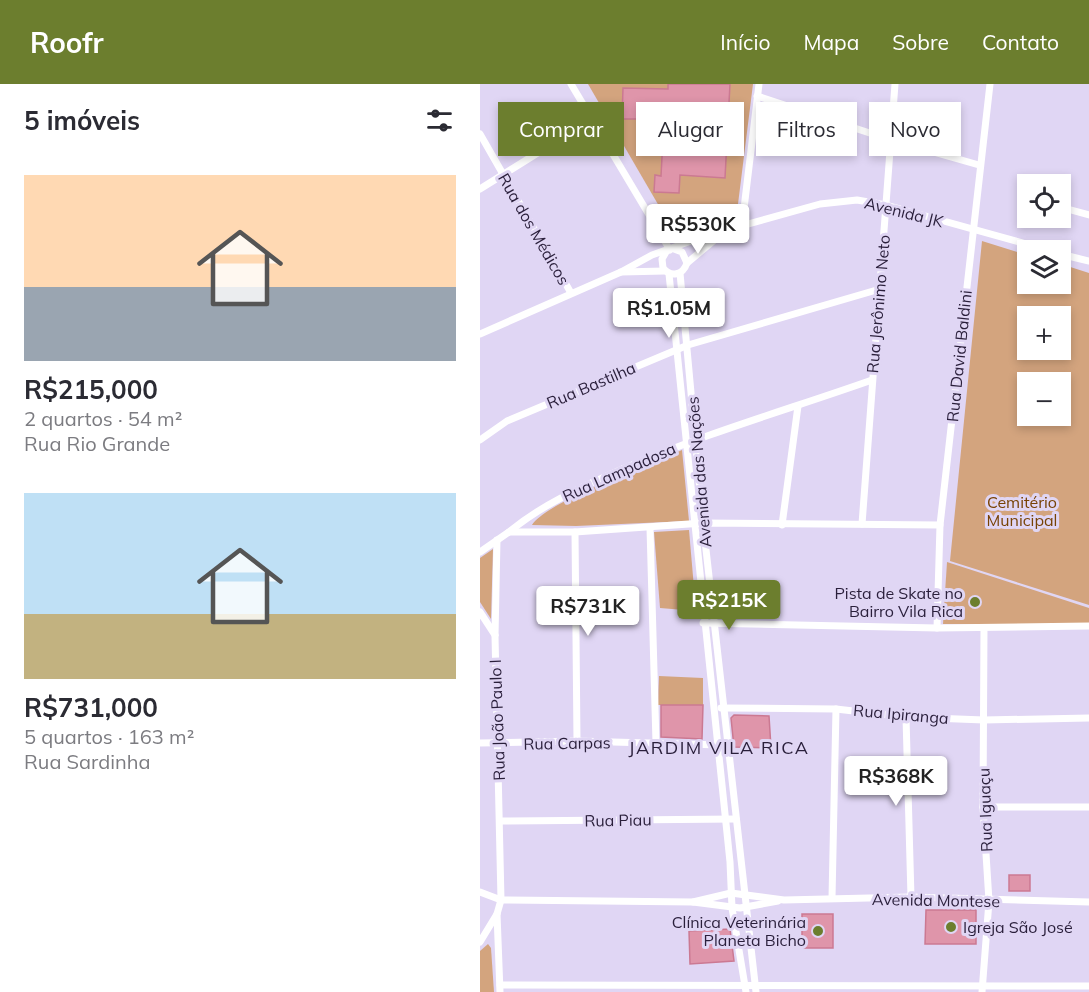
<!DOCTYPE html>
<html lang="pt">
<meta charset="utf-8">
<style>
:root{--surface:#fff;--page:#f2f2f3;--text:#2b2b33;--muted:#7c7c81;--accent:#6c7e2e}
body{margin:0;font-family:Mulish,sans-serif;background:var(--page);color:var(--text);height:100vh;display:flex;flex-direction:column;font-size:22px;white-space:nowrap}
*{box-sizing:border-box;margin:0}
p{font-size:20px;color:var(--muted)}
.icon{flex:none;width:33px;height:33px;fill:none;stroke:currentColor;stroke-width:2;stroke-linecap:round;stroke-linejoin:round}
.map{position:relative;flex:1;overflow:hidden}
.side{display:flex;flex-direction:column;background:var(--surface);width:480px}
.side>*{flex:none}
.top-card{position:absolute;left:18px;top:18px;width:501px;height:54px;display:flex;gap:12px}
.fabs{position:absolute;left:537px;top:90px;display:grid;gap:12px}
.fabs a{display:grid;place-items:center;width:54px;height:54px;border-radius:0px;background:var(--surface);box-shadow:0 3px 9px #0003;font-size:30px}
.price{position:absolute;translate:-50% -51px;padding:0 14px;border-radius:6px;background:#fff;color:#222;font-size:20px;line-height:39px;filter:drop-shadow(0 2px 3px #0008)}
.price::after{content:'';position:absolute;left:50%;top:36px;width:18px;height:14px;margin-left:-9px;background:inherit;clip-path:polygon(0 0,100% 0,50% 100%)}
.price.active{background:var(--accent);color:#fff}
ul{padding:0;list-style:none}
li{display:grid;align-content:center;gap:12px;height:318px;padding:0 24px}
li span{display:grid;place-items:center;height:186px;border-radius:0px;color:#555}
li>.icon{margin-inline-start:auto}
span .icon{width:108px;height:108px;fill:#fffc;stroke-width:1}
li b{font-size:26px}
h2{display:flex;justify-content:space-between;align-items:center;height:72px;padding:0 24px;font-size:26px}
.tag{padding:0 21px;border-radius:0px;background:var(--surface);box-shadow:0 3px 9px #0003;font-size:21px;line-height:54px}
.tag.active{background:var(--accent);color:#fff}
header{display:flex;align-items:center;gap:36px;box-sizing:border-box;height:84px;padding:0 30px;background:var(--accent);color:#fff}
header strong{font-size:28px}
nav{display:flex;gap:33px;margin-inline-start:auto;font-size:21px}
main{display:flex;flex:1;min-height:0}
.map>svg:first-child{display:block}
.green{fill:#d3a47e;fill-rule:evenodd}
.building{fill:#df95aa;stroke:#cb7992;stroke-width:1.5}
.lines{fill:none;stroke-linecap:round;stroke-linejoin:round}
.minor{stroke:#fff;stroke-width:7}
.poi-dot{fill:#6c7e2e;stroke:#e0d6f4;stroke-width:2}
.labels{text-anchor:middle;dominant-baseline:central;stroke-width:6;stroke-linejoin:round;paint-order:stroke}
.street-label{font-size:16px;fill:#2a1f3b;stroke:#e0d6f4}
.park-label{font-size:16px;fill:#774205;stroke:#e0d6f4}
.poi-label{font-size:16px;fill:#2a1f3b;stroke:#e0d6f4;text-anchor:end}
.neighbourhood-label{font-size:18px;letter-spacing:1.5px;fill:#2a1f3b;stroke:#e0d6f4}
</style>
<header>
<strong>Roofr</strong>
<nav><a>Início</a><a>Mapa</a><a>Sobre</a><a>Contato</a></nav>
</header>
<main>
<section class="side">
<h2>5 imóveis<svg class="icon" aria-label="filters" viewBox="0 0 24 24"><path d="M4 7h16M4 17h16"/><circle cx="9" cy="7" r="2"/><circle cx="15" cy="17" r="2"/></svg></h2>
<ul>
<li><span style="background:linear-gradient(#ffd9b3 60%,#9aa5b1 0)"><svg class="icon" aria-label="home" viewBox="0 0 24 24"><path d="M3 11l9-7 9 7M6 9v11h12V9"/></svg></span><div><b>R$215,000</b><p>2 quartos · 54 m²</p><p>Rua Rio Grande</p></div></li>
<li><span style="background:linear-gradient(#bfe0f5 65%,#c2b280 0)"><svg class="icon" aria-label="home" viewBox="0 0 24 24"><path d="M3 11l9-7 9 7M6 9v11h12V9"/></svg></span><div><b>R$731,000</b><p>5 quartos · 163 m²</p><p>Rua Sardinha</p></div></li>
</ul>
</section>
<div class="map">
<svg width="609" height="908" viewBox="0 0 609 908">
<rect width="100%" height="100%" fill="#e0d6f4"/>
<g class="green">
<polygon points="108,0 273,0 256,136 197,153"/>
<path d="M502,157L547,171L548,200H580L581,180L609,189V521L470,477ZM580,232V266H548V232ZM580,298V332H548V298Z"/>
<path d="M202,366L209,437L96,442L52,441C66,418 172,379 202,366Z"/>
<polygon points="209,446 216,527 180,524 174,448"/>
<polygon points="13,465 11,535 0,518 0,474"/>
<polygon points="467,478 609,524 609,541 463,540"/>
<polygon points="179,592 223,594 223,621 178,621"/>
<polygon points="8,860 11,864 14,908 0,908 0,867"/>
</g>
<g class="building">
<polygon points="188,0 250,0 245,94 200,91 199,109 174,108 175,91 181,92 183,54 157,53 158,35 142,35 143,4 188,5"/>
<polygon points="181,621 223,621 222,655 181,653"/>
<polygon points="254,631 289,632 291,664 254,663 251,634"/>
<rect x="529" y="791" width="21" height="16"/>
<polygon points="446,826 496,826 496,860 445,860"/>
<rect x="322" y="830" width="31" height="34"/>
<polygon points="250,845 254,877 210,880 209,847"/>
</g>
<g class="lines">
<g class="minor">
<polyline points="91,0 190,166"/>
<polyline points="277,12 411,56 499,81"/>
<polyline points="0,50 91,209"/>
<polyline points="0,105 112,35"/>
<polyline points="580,123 609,131"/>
<polyline points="262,141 279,0"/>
<path d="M186,168L182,175L183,184C191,194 203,191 207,179L202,168L194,165"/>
<polyline points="580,170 609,177"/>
<polyline points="207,179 244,148"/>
<polyline points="141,188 185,187"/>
<polyline points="200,189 223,439 276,908"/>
<polyline points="189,190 250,778 252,824 266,908"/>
<polyline points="0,250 141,188 172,171 225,152 340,120 377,116 406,121 568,166"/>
<polyline points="0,356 27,337 208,261 400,205"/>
<polyline points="382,440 415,0"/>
<polyline points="302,441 318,322"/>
<polyline points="170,444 176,659"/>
<path d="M29,448C64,419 104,402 145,384C226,349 310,325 392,296"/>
<polyline points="95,448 97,657"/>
<polyline points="17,456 15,552 21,816 17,830 20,908"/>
<polyline points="0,468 29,448 95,448 223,439 460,441"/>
<polyline points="0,528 15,551"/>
<polyline points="223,539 457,544 609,542"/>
<polyline points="457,544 460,441 510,0"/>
<polyline points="241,624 356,625 426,633 504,636 609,634"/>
<polyline points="426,633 431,813"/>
<polyline points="0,659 97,657 241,661"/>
<polyline points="503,723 609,723"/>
<polyline points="20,737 256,735"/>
<polyline points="0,808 21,816 213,818 260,824 298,817"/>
<polyline points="352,814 356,625"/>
<polyline points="213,818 251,809 304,816 431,813 609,818"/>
<polyline points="0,858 17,830"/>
<polyline points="20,901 609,902"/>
<polyline points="502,908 509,817 503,723 504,544"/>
</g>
</g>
<g class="poi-dot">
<circle cx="495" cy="518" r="6"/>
<circle cx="471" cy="843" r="6"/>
<circle cx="338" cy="847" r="6"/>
</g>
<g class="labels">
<g class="street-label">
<text transform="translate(424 128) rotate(14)">Avenida JK</text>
<text transform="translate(54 145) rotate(60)">Rua dos Médicos</text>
<text transform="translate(398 220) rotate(-85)">Rua Jerônimo Neto</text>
<text transform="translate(479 272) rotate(-84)">Rua David Baldini</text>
<text transform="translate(111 301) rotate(-23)">Rua Bastilha</text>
<text transform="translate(139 388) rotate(-24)">Rua Lampadosa</text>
<text transform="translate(219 388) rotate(-95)">Avenida das Nações</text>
<text transform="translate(421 630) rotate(5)">Rua Ipiranga</text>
<text transform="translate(17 636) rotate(-92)">Rua João Paulo I</text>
<text transform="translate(87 659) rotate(-1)">Rua Carpas</text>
<text transform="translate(505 726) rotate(-92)">Rua Iguaçu</text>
<text transform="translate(138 736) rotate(-1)">Rua Piau</text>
<text transform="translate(456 816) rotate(1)">Avenida Montese</text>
</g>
<g class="park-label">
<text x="542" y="418">Cemitério<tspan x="542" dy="18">Municipal</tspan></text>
</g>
<g class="poi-label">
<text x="483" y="509">Pista de Skate no<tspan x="483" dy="18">Bairro Vila Rica</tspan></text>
<text x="326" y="838">Clínica Veterinária<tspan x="326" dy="18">Planeta Bicho</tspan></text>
<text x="483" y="843" text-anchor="start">Igreja São José</text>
</g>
<g class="neighbourhood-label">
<text x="239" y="663">JARDIM VILA RICA</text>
</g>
</g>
</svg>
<div class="fabs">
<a><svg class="icon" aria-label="locate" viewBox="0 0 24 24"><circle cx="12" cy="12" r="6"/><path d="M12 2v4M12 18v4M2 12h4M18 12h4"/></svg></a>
<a><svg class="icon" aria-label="layers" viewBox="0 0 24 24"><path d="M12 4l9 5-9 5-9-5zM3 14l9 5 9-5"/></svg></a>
<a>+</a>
<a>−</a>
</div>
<b class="price" style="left:218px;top:171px">R$530K</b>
<b class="price" style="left:189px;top:255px">R$1.05M</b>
<b class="price active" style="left:249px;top:547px">R$215K</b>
<b class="price" style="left:108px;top:553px">R$731K</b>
<b class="price" style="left:416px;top:723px">R$368K</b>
<div class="top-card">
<a class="tag active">Comprar</a>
<a class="tag">Alugar</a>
<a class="tag">Filtros</a>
<a class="tag">Novo</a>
</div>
</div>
</main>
